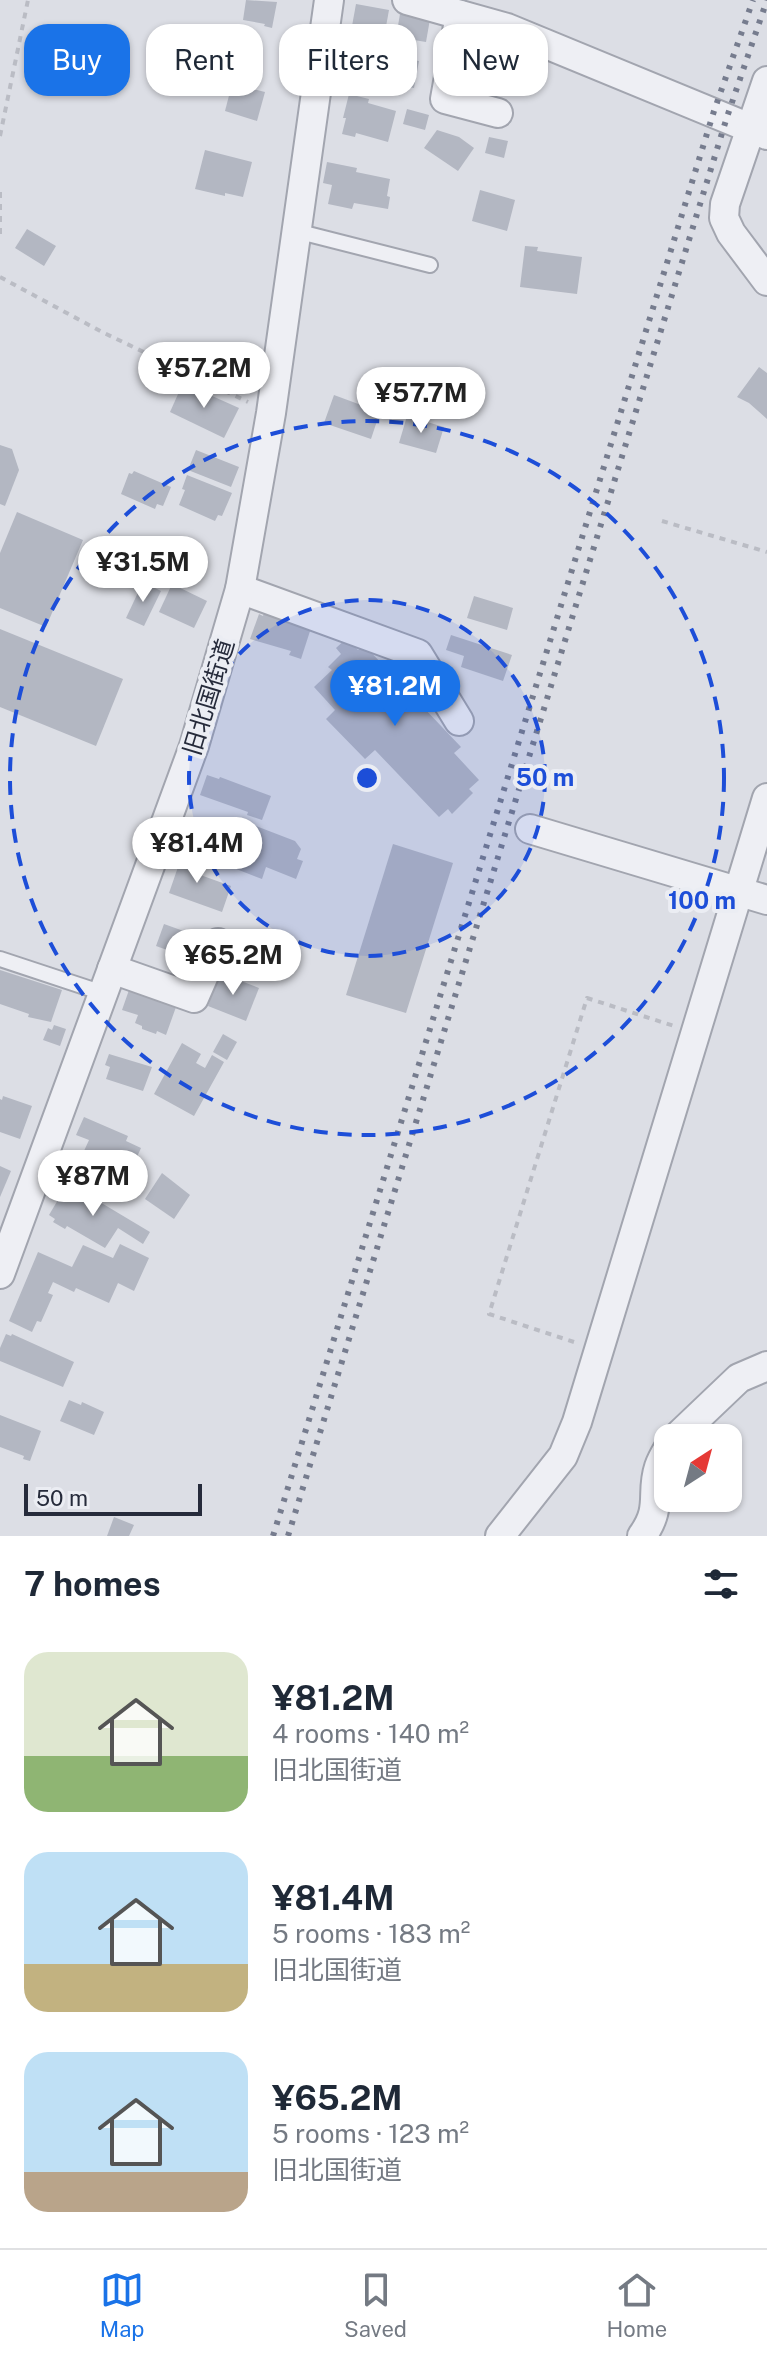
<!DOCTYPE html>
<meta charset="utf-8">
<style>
:root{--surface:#fff;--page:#f6f6f7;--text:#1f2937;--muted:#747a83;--line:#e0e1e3;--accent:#1a73e8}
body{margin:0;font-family:"Public Sans","Noto Sans JP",sans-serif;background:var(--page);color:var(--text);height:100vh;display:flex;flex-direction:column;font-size:30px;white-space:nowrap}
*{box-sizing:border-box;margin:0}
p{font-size:26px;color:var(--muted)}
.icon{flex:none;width:44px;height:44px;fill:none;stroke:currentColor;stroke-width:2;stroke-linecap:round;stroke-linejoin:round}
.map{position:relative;height:1536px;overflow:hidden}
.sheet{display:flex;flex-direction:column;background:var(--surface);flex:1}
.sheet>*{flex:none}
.top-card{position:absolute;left:24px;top:24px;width:720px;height:72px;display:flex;gap:16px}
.needle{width:52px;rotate:36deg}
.controls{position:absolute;left:654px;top:1424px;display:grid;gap:16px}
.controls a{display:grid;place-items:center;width:88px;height:88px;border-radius:16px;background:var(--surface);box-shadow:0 2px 6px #0004;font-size:40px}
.scale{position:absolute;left:24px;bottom:20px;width:178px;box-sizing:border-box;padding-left:8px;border:4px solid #262b3b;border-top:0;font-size:22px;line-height:28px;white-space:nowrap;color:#262b3b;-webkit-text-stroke:6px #ebedf3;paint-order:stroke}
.price{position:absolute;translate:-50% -68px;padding:0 18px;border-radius:28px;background:#fff;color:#222;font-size:26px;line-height:52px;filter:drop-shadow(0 2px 4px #0008)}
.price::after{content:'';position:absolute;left:50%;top:48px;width:24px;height:18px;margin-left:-12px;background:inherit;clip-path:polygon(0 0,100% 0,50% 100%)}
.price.current{background:var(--accent);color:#fff}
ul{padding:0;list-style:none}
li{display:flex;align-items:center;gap:24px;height:200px;padding:0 24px}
li span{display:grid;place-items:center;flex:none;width:224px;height:160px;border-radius:24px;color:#555}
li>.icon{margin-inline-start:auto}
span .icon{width:96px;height:96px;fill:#fffc;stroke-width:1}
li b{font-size:34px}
h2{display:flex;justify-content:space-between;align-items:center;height:96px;padding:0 24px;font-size:34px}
.chip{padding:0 28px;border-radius:24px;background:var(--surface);box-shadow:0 2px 6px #0004;font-size:28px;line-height:72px}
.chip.current{background:var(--accent);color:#fff}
.menu{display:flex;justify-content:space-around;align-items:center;height:112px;border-top:2px solid var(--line);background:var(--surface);font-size:22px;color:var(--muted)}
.menu a{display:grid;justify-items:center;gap:4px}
.menu .current{color:var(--accent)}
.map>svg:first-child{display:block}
.building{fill:#b3b7c2}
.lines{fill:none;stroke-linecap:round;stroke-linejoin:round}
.service-casing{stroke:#a2a5af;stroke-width:18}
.minor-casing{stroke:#a2a5af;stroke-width:32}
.path{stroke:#babcc4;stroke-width:4;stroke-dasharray:6 6;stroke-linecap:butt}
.service{stroke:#eeeff4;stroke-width:14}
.minor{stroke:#eeeff4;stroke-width:28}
.rail{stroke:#767c8e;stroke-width:6;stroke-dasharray:4 8;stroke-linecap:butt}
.ring{fill:none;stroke:#1d4ed8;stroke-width:4;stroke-dasharray:14 10}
.labels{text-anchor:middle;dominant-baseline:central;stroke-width:8;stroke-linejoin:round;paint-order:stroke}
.street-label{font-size:24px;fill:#262b3b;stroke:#ebedf3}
.centre{fill:#1d4ed8;stroke:#ebedf3;stroke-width:4}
.ring-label{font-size:24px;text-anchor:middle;font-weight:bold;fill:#1d4ed8;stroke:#ebedf3;stroke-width:8;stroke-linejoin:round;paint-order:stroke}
</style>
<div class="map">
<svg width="767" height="1536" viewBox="0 0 767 1536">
<rect width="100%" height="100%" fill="#dcdee5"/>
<g class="building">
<polygon points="246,0 277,2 272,28 264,26 265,24 243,20"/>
<polygon points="356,4 389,10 385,32 352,26"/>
<polygon points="400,14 430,19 426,42 396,37"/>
<polygon points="472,38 498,43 491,83 465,79"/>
<polygon points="354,45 383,49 379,73 350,68"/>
<polygon points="503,46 528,50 523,79 498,74"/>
<polygon points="392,56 419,61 414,88 387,83"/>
<polygon points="232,84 265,92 257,121 225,111"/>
<polygon points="349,94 369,99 368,103 396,111 388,142 356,133 355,137 342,134 346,118 343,118"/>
<polygon points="407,109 429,115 425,130 403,124"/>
<polygon points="437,130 459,137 474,148 458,171 424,148"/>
<polygon points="489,137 508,141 504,158 485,153"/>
<polygon points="205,150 252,162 243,197 225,193 225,196 195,189"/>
<polygon points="327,162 357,168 356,172 390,179 387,196 390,197 388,209 354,203 352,209 328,204 332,185 323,183"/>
<polygon points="480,190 515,200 507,231 472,221"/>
<polygon points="27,229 56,246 44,266 15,248"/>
<polygon points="525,246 538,247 537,251 582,257 577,294 520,287"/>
<polygon points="759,367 767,373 767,419 749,403 737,397"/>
<polygon points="183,383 239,408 224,438 170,412"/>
<polygon points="334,395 380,412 371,439 324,423"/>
<polygon points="407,416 444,427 436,453 399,443"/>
<polygon points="0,445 12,449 19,470 5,506 0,504"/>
<polygon points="196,450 239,467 231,487 188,470"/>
<polygon points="134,471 171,487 163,506 157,504 155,509 121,494 129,473 132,474"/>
<polygon points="187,475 232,493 222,516 218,515 215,521 179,505 185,490 182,489"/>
<polygon points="17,512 83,540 46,627 0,608 0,553"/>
<polygon points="148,569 166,578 161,588 143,579"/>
<polygon points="143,582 161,591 144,626 126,618"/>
<polygon points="172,584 207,601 194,628 159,612"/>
<polygon points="474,596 513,608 507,630 467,618"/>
<polygon points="265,609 311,628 301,659 289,655 291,651 250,639 259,614 263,616"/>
<polygon points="0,629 123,679 96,746 0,707"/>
<polygon points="451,635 512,655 503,681 461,667 464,656 446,650"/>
<polygon points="347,638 358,650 364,645 461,747 454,753 479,780 469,789 473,793 452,814 448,809 439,817 375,750 365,759 326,719 335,710 314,687 332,670 328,667 341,654 336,648"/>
<polygon points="207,775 219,779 220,777 271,796 262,820 247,815 248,812 200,795"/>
<polygon points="248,823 295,841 301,849 297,859 303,861 296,879 266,867 262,879 226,865 234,843 239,845"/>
<polygon points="393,844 453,863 406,1013 346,995"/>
<polygon points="178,850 197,858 192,872 231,886 222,912 169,893 178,867 173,865"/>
<polygon points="164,924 203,938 195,960 156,946"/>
<polygon points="0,970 62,990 51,1022 28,1017 29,1014 0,1004"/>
<polygon points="220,973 259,988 246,1021 208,1006"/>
<polygon points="129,990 176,1007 166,1035 157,1031 156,1034 142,1029 142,1026 135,1023 138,1015 122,1010"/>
<polygon points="54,1025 66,1029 60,1046 43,1040 48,1028 52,1030"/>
<polygon points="223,1034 237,1042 227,1060 213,1052"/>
<polygon points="182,1043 201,1054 196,1063 205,1068 212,1055 224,1062 194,1116 154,1094"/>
<polygon points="109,1054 152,1067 143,1091 106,1079 110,1067 105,1065"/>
<polygon points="3,1096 32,1106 20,1139 0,1132 0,1099 2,1100"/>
<polygon points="84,1117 128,1136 126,1141 141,1148 127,1179 106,1169 109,1162 84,1151 89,1140 76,1135"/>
<polygon points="69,1156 96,1169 89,1182 62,1169"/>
<polygon points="0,1166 11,1171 0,1197"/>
<polygon points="162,1173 190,1195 174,1219 145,1199"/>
<polygon points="68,1183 150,1232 143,1244 118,1228 105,1248 67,1226 65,1229 53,1222 55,1219 49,1215"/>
<polygon points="120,1244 149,1258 134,1291 118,1283 109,1303 76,1288 74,1292 53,1282 48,1293 53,1295 41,1322 37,1321 32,1332 9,1321 38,1252 72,1267 83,1245 113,1258"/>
<polygon points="6,1334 11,1336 12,1334 74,1362 63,1387 0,1361 0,1348"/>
<polygon points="69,1400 81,1405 82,1402 104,1412 94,1435 60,1421"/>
<polygon points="0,1415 41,1431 30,1461 23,1459 24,1456 0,1447"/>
<polygon points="114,1517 134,1525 129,1536 107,1536"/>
</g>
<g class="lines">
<g class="service-casing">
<g id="service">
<polyline points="296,231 430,265"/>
<polyline points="0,959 103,993"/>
</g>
</g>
<g class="minor-casing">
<g id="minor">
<polyline points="407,0 507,28 767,135"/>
<polyline points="460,15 445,99 498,113"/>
<polyline points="767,81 725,204 724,218 731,233 767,281"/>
<polyline points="240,589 418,654 459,721"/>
<polyline points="530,829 767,900"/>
<polyline points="112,969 194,998 218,943"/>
<polyline points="0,1274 194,746 240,589 271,413 329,0"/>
<polyline points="676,1438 739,1378 767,1366"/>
<polyline points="500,1536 563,1456 577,1422 767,798"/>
<path d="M642,1536C663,1507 650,1494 659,1467C661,1461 665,1454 668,1449"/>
</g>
</g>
<g class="path">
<polyline points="0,136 28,0"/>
<polyline points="0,192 0,236"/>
<polyline points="0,277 102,332 248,402"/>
<polyline points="662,521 767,552"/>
<polyline points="574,1342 489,1314 587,998 674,1026"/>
</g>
<use href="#service" class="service"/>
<use href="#minor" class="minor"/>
<g class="rail">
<polyline points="273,1536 714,111 753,0"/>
<polyline points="288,1536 727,117 767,0"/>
</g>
</g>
<circle cx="367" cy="778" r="178" fill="#1d4ed8" fill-opacity=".12"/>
<g class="ring">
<circle cx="367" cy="778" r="178"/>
<circle cx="367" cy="778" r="357"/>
</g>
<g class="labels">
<g class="street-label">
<text transform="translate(208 697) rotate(-73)">旧北国街道</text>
</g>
</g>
<circle cx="367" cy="778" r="12" class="centre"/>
<g class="ring-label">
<text x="545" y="786">50 m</text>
<text x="702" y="909">100 m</text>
</g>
</svg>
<div class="controls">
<a><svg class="needle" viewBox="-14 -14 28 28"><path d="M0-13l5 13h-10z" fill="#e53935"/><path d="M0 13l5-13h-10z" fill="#747a83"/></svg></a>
</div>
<div class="scale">50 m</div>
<b class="price" style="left:204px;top:410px">¥57.2M</b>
<b class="price" style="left:421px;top:435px">¥57.7M</b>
<b class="price" style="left:143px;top:604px">¥31.5M</b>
<b class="price current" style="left:395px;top:728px">¥81.2M</b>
<b class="price" style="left:197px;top:885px">¥81.4M</b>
<b class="price" style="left:233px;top:997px">¥65.2M</b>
<b class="price" style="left:93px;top:1218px">¥87M</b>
<div class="top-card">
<a class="chip current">Buy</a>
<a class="chip">Rent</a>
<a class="chip">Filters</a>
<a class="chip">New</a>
</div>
</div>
<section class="sheet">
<h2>7 homes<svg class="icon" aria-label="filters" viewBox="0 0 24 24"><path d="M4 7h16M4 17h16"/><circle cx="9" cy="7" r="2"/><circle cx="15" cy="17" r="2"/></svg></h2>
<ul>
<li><span style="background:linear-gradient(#dfe7d0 65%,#8fb573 0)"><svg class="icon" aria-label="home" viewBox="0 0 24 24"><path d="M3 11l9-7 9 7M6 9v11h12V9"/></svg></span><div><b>¥81.2M</b><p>4 rooms · 140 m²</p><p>旧北国街道</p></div></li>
<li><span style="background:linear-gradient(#bfe0f5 70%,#c2b280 0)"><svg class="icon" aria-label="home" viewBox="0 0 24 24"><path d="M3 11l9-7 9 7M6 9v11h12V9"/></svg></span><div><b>¥81.4M</b><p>5 rooms · 183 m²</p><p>旧北国街道</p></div></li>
<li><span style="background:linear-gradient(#bfe0f5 75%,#b9a48a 0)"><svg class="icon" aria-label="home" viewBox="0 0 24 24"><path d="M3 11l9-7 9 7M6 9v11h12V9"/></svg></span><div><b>¥65.2M</b><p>5 rooms · 123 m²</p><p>旧北国街道</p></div></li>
</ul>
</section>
<nav class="menu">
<a class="current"><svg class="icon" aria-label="map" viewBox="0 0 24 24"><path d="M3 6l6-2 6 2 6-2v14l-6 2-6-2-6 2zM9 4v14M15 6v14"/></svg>Map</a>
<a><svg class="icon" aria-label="saved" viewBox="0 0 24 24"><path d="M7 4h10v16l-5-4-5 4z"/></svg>Saved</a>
<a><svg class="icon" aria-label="home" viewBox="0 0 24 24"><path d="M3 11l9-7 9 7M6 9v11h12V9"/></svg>Home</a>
</nav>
